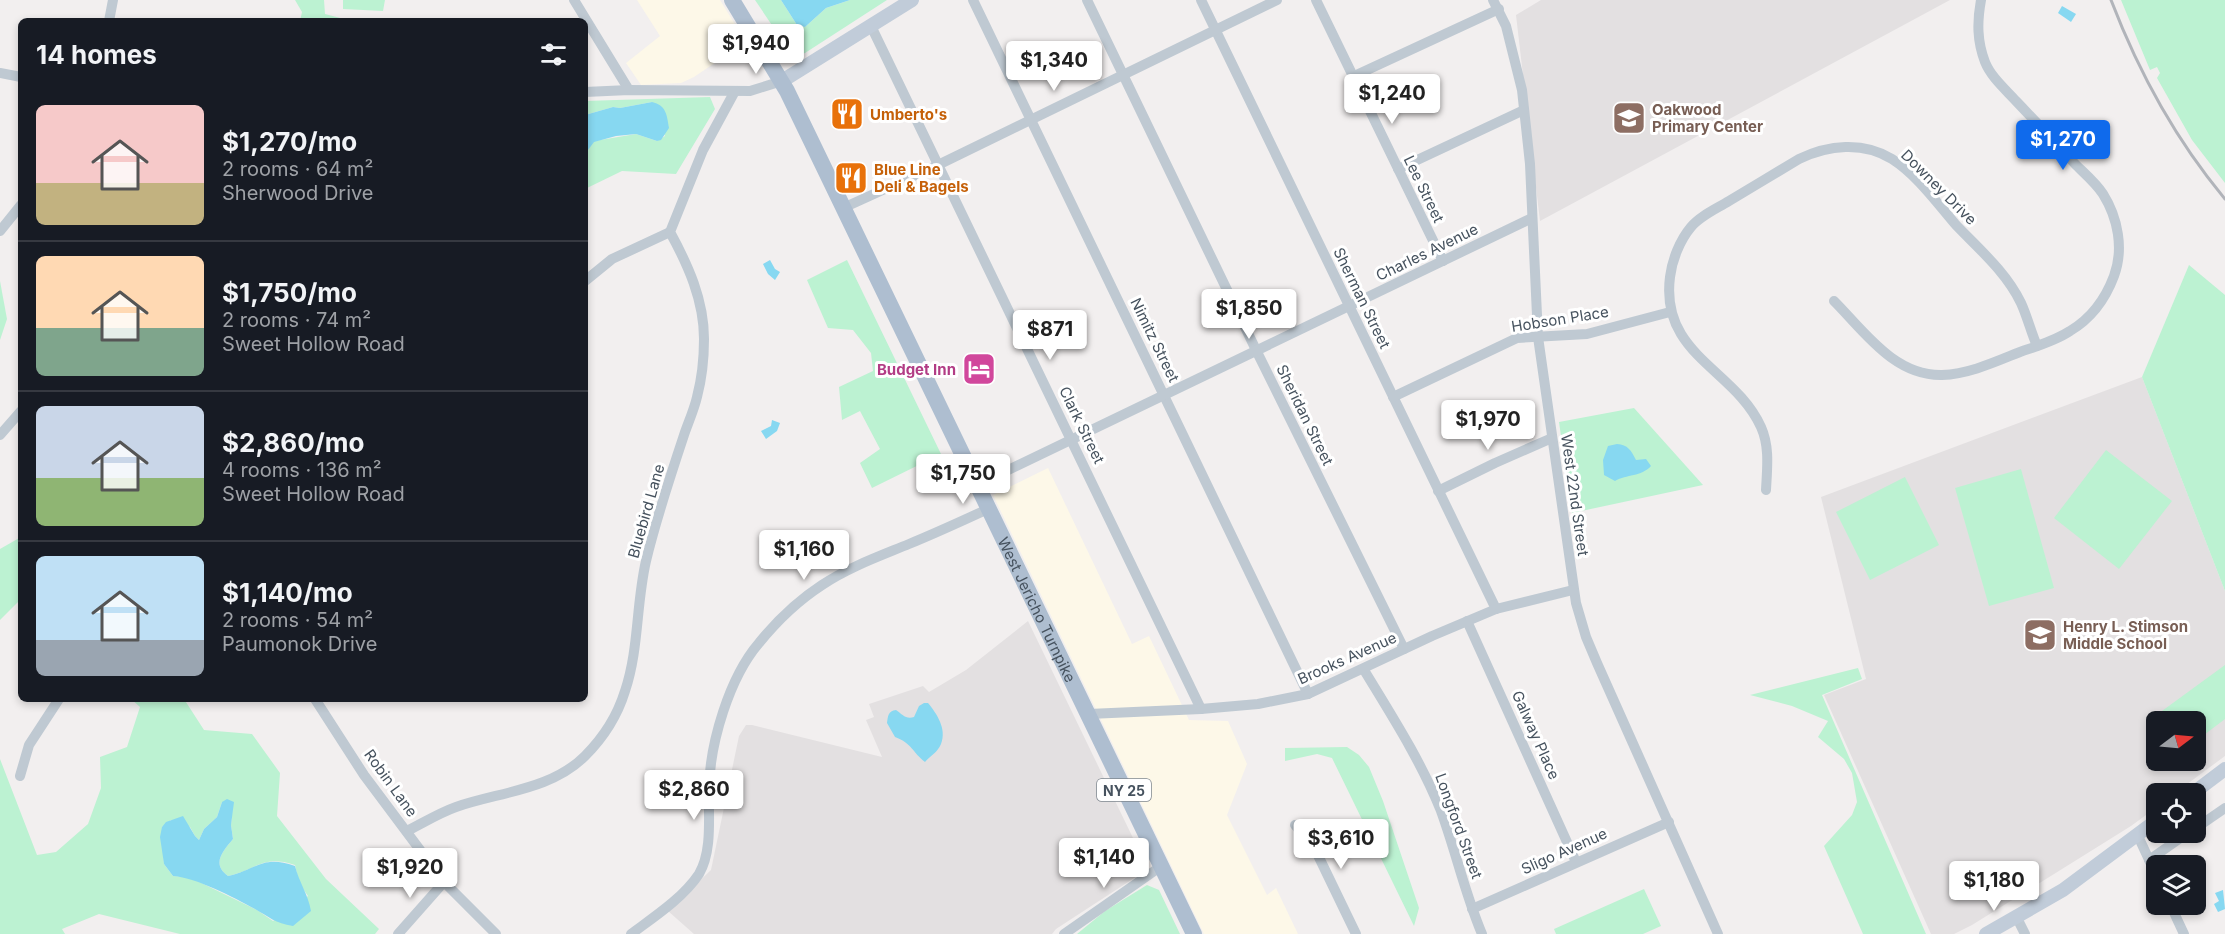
<!DOCTYPE html>
<meta charset="utf-8">
<style>
:root{--surface:#171b24;--page:#242831;--text:#f1f3f6;--muted:#9ea1a6;--line:#363941;--accent:#0f6aec}
body{margin:0;font-family:Inter,sans-serif;background:var(--page);color:var(--text);height:100vh;display:flex;flex-direction:column;font-size:22px;white-space:nowrap}
*{box-sizing:border-box;margin:0}
p{font-size:20px;color:var(--muted)}
.icon{flex:none;width:33px;height:33px;fill:none;stroke:currentColor;stroke-width:2;stroke-linecap:round;stroke-linejoin:round}
.map{position:relative;flex:1;overflow:hidden}
.panel{position:absolute;left:18px;top:18px;width:570px;height:684px;display:flex;flex-direction:column;background:var(--surface);border-radius:9px;box-shadow:0 3px 9px #0003}
.panel>*{flex:none}
.needle{width:39px;rotate:74deg}
.buttons{position:absolute;left:2146px;top:711px;display:grid;gap:12px}
.buttons a{display:grid;place-items:center;width:60px;height:60px;border-radius:9px;background:var(--surface);box-shadow:0 3px 9px #0003;font-size:30px}
.price{position:absolute;translate:-50% -51px;padding:0 14px;border-radius:6px;background:#fff;color:#222;font-size:20px;line-height:39px;filter:drop-shadow(0 2px 3px #0008)}
.price::after{content:'';position:absolute;left:50%;top:36px;width:18px;height:14px;margin-left:-9px;background:inherit;clip-path:polygon(0 0,100% 0,50% 100%)}
.price.current{background:var(--accent);color:#fff}
ul{padding:0;list-style:none}
li{display:flex;align-items:center;gap:18px;height:150px;padding:0 18px}
li+li{border-top:2px solid var(--line)}
li span{display:grid;place-items:center;flex:none;width:168px;height:120px;border-radius:9px;color:#555}
li>.icon{margin-inline-start:auto}
span .icon{width:72px;height:72px;fill:#fffc;stroke-width:1}
li b{font-size:26px}
h2{display:flex;justify-content:space-between;align-items:center;height:72px;padding:0 18px;font-size:26px}
.map>svg:first-child{display:block}
.commercial{fill:#fdf8e8}
.education{fill:#e3e0e1;fill-rule:evenodd}
.green{fill:#bcf2d2;fill-rule:evenodd}
.water{fill:#87d8f1}
.lines{fill:none;stroke-linecap:round;stroke-linejoin:round}
.street{stroke:#bfc9d2;stroke-width:10}
.secondary{stroke:#c1ccd9;stroke-width:14}
.primary{stroke:#aebed0;stroke-width:16}
.rail{stroke:#b1b4ba;stroke-width:3}
.labels{text-anchor:middle;dominant-baseline:central;stroke-width:6;stroke-linejoin:round;paint-order:stroke}
.shield{fill:#fff;stroke:#7e868e;stroke-width:1.5}
.shield-label{font-size:14px;font-weight:bold;fill:#46525e}
.education-label{font-size:15px;font-weight:bold;fill:#785e54;stroke:#fff;text-anchor:start}
.food-label{font-size:15px;font-weight:bold;fill:#c56008;stroke:#fff;text-anchor:start}
.street-label{font-size:15px;fill:#46525e;stroke:#fff}
.hotel-label{font-size:15px;font-weight:bold;fill:#b23c85;stroke:#fff;text-anchor:end}
</style>
<div class="map">
<svg width="2225" height="934" viewBox="0 0 2225 934">
<rect width="100%" height="100%" fill="#f2efef"/>
<g class="commercial">
<polygon points="637,0 720,0 746,42 694,77 681,83 641,85 626,63 660,36"/>
<polygon points="1048,468 1132,644 1149,636 1189,720 1228,721 1247,764 1227,815 1267,895 1276,888 1298,934 1204,934 993,495"/>
</g>
<g class="education">
<polygon points="1541,0 1950,0 1540,221 1516,15"/>
<path d="M2142,377L2225,591V756L2175,793L2157,794V807L2131,826L1972,925L1954,934H1931L1824,695L1866,679L1821,497ZM2157,722H2196V760H2157Z"/>
<polygon points="1028,621 1148,869 1056,929 1052,934 694,934 668,911 711,870 739,736 746,725 752,725 882,757 866,720 874,717 869,704 923,686 929,692 966,670"/>
</g>
<g class="green">
<polygon points="295,0 324,0 325,14 344,19 378,18 378,21 300,21 302,12"/>
<polygon points="343,0 385,0 383,11 343,9"/>
<polygon points="755,0 781,0 797,25 805,27 826,8 850,0 887,0 805,53 796,56 786,46"/>
<polygon points="2121,0 2225,0 2225,183 2192,140 2157,78 2160,73 2157,67 2150,70"/>
<polygon points="710,97 715,109 676,174 622,171 585,189 585,154 594,141 636,134 657,141 665,136 652,102 620,108 613,107 585,115 585,101"/>
<polygon points="847,260 941,454 872,488 860,463 880,449 860,411 842,420 839,387 873,371 871,353 853,330 828,328 807,280"/>
<polygon points="2189,265 2225,295 2225,591 2142,377"/>
<polygon points="0,281 7,319 0,340"/>
<polygon points="1634,408 1703,485 1572,513 1559,422"/>
<polygon points="2106,450 2172,501 2119,569 2054,518"/>
<polygon points="2021,469 2054,588 1989,606 1955,488"/>
<polygon points="1905,477 1939,545 1870,580 1836,512"/>
<polygon points="21,537 21,599 0,620 0,549"/>
<polygon points="2225,665 2225,719 2196,741 2196,722 2157,722 2157,727 2151,719"/>
<polygon points="1858,668 1862,679 1822,695 1926,934 1863,934 1824,846 1852,815 1857,802 1852,773 1844,759 1818,737 1828,721 1792,706 1750,695"/>
<path d="M131,699H184L204,730L252,734L280,773L277,816L326,879L379,929L375,934H180L99,914L62,929L65,934H0V759L37,855L56,852L88,824L101,788L100,757L127,747L140,707ZM222,802H233L231,825L233,839C223,851 211,864 228,876C257,870 262,854 295,865L299,883L308,896L273,921L257,910L189,877L173,876L164,864L162,827L171,820L190,827L195,836L199,840L204,829L217,817Z"/>
<polygon points="1347,747 1359,755 1369,767 1383,801 1419,908 1414,926 1332,758 1317,754 1285,761 1285,748"/>
<polygon points="1147,885 1159,890 1180,934 1077,934 1105,911"/>
<polygon points="1644,889 1661,926 1643,934 1556,934 1554,929"/>
</g>
<g class="water">
<polygon points="781,0 850,0 826,8 805,27 797,25"/>
<polygon points="2062,6 2076,14 2071,22 2058,13"/>
<path d="M652,102C666,105 667,115 669,128L661,140L657,141L636,134L616,136L594,142L585,154V115L613,107L620,108Z"/>
<polygon points="770,260 775,269 780,272 775,280 768,274 763,264"/>
<polygon points="772,420 780,423 777,431 766,439 761,431 771,426"/>
<path d="M1617,444C1628,445 1631,450 1636,460L1646,459L1651,466C1641,477 1627,474 1615,481L1604,475L1603,460L1608,446Z"/>
<path d="M924,703H928C937,714 947,729 941,744C938,752 930,756 925,762C913,753 912,743 895,737L887,723C888,716 888,711 896,710C902,714 906,720 914,717L919,706Z"/>
<path d="M227,799L234,802L231,825L233,839C223,851 211,864 228,876C257,870 262,854 295,866C299,882 308,894 311,911L293,926C275,923 269,917 255,909C233,897 197,878 173,876L164,864L160,837L162,827L166,822L183,816L195,836L199,840L204,829L217,817L222,802Z"/>
<polygon points="2223,890 2225,909 2218,912 2214,904 2219,901 2215,893"/>
</g>
<g class="lines">
<g class="street">
<polyline points="574,0 629,90"/>
<polyline points="973,0 1308,694"/>
<polyline points="1087,0 1257,352 1404,649"/>
<polyline points="1201,0 1496,609"/>
<polyline points="1316,0 1443,261"/>
<polyline points="1493,0 1506,26 1522,90 1530,164 1538,337 1576,603 1586,637 1597,663 1718,934"/>
<polyline points="109,21 113,0"/>
<polyline points="871,26 1201,709"/>
<polyline points="0,73 21,77"/>
<polyline points="1352,77 1499,9"/>
<polyline points="585,92 629,90 750,91 782,81"/>
<polyline points="1398,169 1524,110"/>
<polyline points="843,208 940,164 1277,0"/>
<polyline points="0,231 21,205"/>
<polyline points="585,281 612,259 670,232"/>
<path d="M1834,301C1864,331 1894,376 1942,375C1969,374 1995,362 2020,352C2037,346 2055,341 2070,331C2092,318 2105,300 2114,276C2124,249 2118,218 2103,194C2096,183 2084,173 2075,164C2056,143 2036,122 2016,101C2005,89 1991,77 1985,62C1977,41 1977,22 1981,0"/>
<polyline points="1393,397 1517,338 1587,334 1670,312"/>
<polyline points="0,435 21,411"/>
<polyline points="977,485 1532,218"/>
<path d="M1766,490C1767,469 1770,447 1761,427C1735,369 1660,355 1670,277C1672,260 1680,240 1691,227C1700,216 1716,209 1729,201C1752,187 1776,173 1799,159C1828,145 1863,141 1892,159C1917,175 1937,203 1956,225C1979,249 2006,272 2021,303C2027,316 2031,332 2037,346"/>
<polyline points="1438,491 1495,463 1552,438"/>
<polyline points="1467,621 1576,862"/>
<path d="M1364,670C1392,716 1421,761 1441,811C1456,852 1465,894 1482,934"/>
<polyline points="315,699 364,775 444,882 496,934"/>
<polyline points="1089,714 1201,709 1258,704 1308,694 1432,636 1496,609 1573,590"/>
<polyline points="20,776 29,745 59,699"/>
<polyline points="1295,825 1314,847 1356,934"/>
<polyline points="2196,828 2225,808"/>
<path d="M407,831C423,823 439,813 456,807C499,792 551,790 585,756C604,737 617,717 625,691C639,650 636,604 646,561C656,519 670,477 684,435C688,423 694,410 697,397C702,378 704,358 704,339C704,300 688,265 670,232L703,150L735,91"/>
<polyline points="2138,836 2157,877"/>
<polyline points="2149,860 2189,832"/>
<polyline points="2170,904 2184,934"/>
<polyline points="1472,909 1669,822"/>
<polyline points="2017,918 2025,934"/>
<polyline points="398,934 444,882"/>
<path d="M631,934C654,917 683,898 699,874C713,850 708,815 709,788C710,743 729,678 759,643C776,622 799,600 822,585C849,567 880,556 909,544C936,533 962,521 988,509"/>
<polyline points="1064,934 1160,867"/>
</g>
<g class="secondary">
<polyline points="782,81 912,0"/>
<polyline points="2192,794 2225,769"/>
<polyline points="1986,934 2063,890 2157,820"/>
</g>
<path class="primary" id="s1" d="M732,0L787,91L1194,934"/>
<path class="rail" d="M2111,0C2139,73 2175,139 2225,199"/>
</g>
<defs>
<g id="restaurant-square" transform="scale(1.725)"><rect x="-9" y="-9" width="18" height="18" rx="4" fill="#e8710a" stroke="#fff"/><path d="M-5-6h1v4h1v-4h1v4h1v-4h1v5L-1.5 .5V6h-2V.5L-5-1ZM5-6V6H3V1.5H1.5Q1.5-4 5-6Z" fill="#fff"/></g>
<g id="school-square" transform="scale(1.725)"><rect x="-9" y="-9" width="18" height="18" rx="4" fill="#8d6e63" stroke="#fff"/><path d="M0-5L7-2L0 1L-7-2ZM-4 1L0 2.5L4 1V4Q0 6-4 4Z" fill="#fff"/></g>
<g id="hotel-square" transform="scale(1.725)"><rect x="-9" y="-9" width="18" height="18" rx="4" fill="#d1479c" stroke="#fff"/><path d="M-6-4.5h1.5V1H6V5H4.5V3h-9V5H-6ZM-4 0a1.8 1.8 0 1 1 3.6 0ZM.5 0V-2.5h3Q6-2.5 6 0Z" fill="#fff"/></g>
</defs>
<g fill-rule="evenodd">
<use href="#restaurant-square" x="847" y="114"/>
<use href="#school-square" x="1629" y="118"/>
<use href="#restaurant-square" x="851" y="178"/>
<use href="#hotel-square" x="979" y="369"/>
<use href="#school-square" x="2040" y="635"/>
</g>
<g class="labels">
<rect class="shield" x="1097" y="779" width="54" height="22" rx="4.5"/>
<g class="shield-label">
<text x="1124" y="790">NY 25</text>
</g>
<g class="education-label">
<text x="1652" y="109">Oakwood<tspan x="1652" dy="17">Primary Center</tspan></text>
<text x="2063" y="626">Henry L. Stimson<tspan x="2063" dy="17">Middle School</tspan></text>
</g>
<g class="food-label">
<text x="870" y="114">Umberto's</text>
<text x="874" y="169">Blue Line<tspan x="874" dy="17">Deli &amp; Bagels</tspan></text>
</g>
<g class="street-label">
<text transform="translate(1939 187) rotate(45)">Downey Drive</text>
<text transform="translate(1424 189) rotate(64)">Lee Street</text>
<text transform="translate(1427 252) rotate(-26)">Charles Avenue</text>
<text transform="translate(1362 298) rotate(64)">Sherman Street</text>
<text transform="translate(1560 319) rotate(-9)">Hobson Place</text>
<text transform="translate(1155 340) rotate(64)">Nimitz Street</text>
<text transform="translate(1305 415) rotate(64)">Sheridan Street</text>
<text transform="translate(1082 425) rotate(64)">Clark Street</text>
<text transform="translate(1575 495) rotate(82)">West 22nd Street</text>
<text transform="translate(646 511) rotate(-74)">Bluebird Lane</text>
<text stroke="none"><textPath href="#s1" startOffset="682">West Jericho Turnpike</textPath></text>
<text transform="translate(1347 658) rotate(-24)">Brooks Avenue</text>
<text transform="translate(1536 735) rotate(66)">Galway Place</text>
<text transform="translate(391 783) rotate(54)">Robin Lane</text>
<text transform="translate(1459 826) rotate(70)">Longford Street</text>
<text transform="translate(1564 851) rotate(-24)">Sligo Avenue</text>
</g>
<g class="hotel-label">
<text x="956" y="369">Budget Inn</text>
</g>
</g>
</svg>
<div class="buttons">
<a><svg class="needle" viewBox="-14 -14 28 28"><path d="M0-13l5 13h-10z" fill="#e53935"/><path d="M0 13l5-13h-10z" fill="#9ea1a6"/></svg></a>
<a><svg class="icon" aria-label="locate" viewBox="0 0 24 24"><circle cx="12" cy="12" r="6"/><path d="M12 2v4M12 18v4M2 12h4M18 12h4"/></svg></a>
<a><svg class="icon" aria-label="layers" viewBox="0 0 24 24"><path d="M12 4l9 5-9 5-9-5zM3 14l9 5 9-5"/></svg></a>
</div>
<b class="price" style="left:756px;top:75px">$1,940</b>
<b class="price" style="left:1054px;top:92px">$1,340</b>
<b class="price" style="left:1392px;top:125px">$1,240</b>
<b class="price current" style="left:2063px;top:171px">$1,270</b>
<b class="price" style="left:1249px;top:340px">$1,850</b>
<b class="price" style="left:1050px;top:361px">$871</b>
<b class="price" style="left:1488px;top:451px">$1,970</b>
<b class="price" style="left:963px;top:505px">$1,750</b>
<b class="price" style="left:804px;top:581px">$1,160</b>
<b class="price" style="left:694px;top:821px">$2,860</b>
<b class="price" style="left:1341px;top:870px">$3,610</b>
<b class="price" style="left:1104px;top:889px">$1,140</b>
<b class="price" style="left:410px;top:899px">$1,920</b>
<b class="price" style="left:1994px;top:912px">$1,180</b>
<section class="panel">
<h2>14 homes<svg class="icon" aria-label="filters" viewBox="0 0 24 24"><path d="M4 7h16M4 17h16"/><circle cx="9" cy="7" r="2"/><circle cx="15" cy="17" r="2"/></svg></h2>
<ul>
<li><span style="background:linear-gradient(#f6c9c9 65%,#c2b280 0)"><svg class="icon" aria-label="home" viewBox="0 0 24 24"><path d="M3 11l9-7 9 7M6 9v11h12V9"/></svg></span><div><b>$1,270/mo</b><p>2 rooms · 64 m²</p><p>Sherwood Drive</p></div></li>
<li><span style="background:linear-gradient(#ffd9b3 60%,#7fa58c 0)"><svg class="icon" aria-label="home" viewBox="0 0 24 24"><path d="M3 11l9-7 9 7M6 9v11h12V9"/></svg></span><div><b>$1,750/mo</b><p>2 rooms · 74 m²</p><p>Sweet Hollow Road</p></div></li>
<li><span style="background:linear-gradient(#c9d6e8 60%,#8fb573 0)"><svg class="icon" aria-label="home" viewBox="0 0 24 24"><path d="M3 11l9-7 9 7M6 9v11h12V9"/></svg></span><div><b>$2,860/mo</b><p>4 rooms · 136 m²</p><p>Sweet Hollow Road</p></div></li>
<li><span style="background:linear-gradient(#bfe0f5 70%,#9aa5b1 0)"><svg class="icon" aria-label="home" viewBox="0 0 24 24"><path d="M3 11l9-7 9 7M6 9v11h12V9"/></svg></span><div><b>$1,140/mo</b><p>2 rooms · 54 m²</p><p>Paumonok Drive</p></div></li>
</ul>
</section>
</div>
